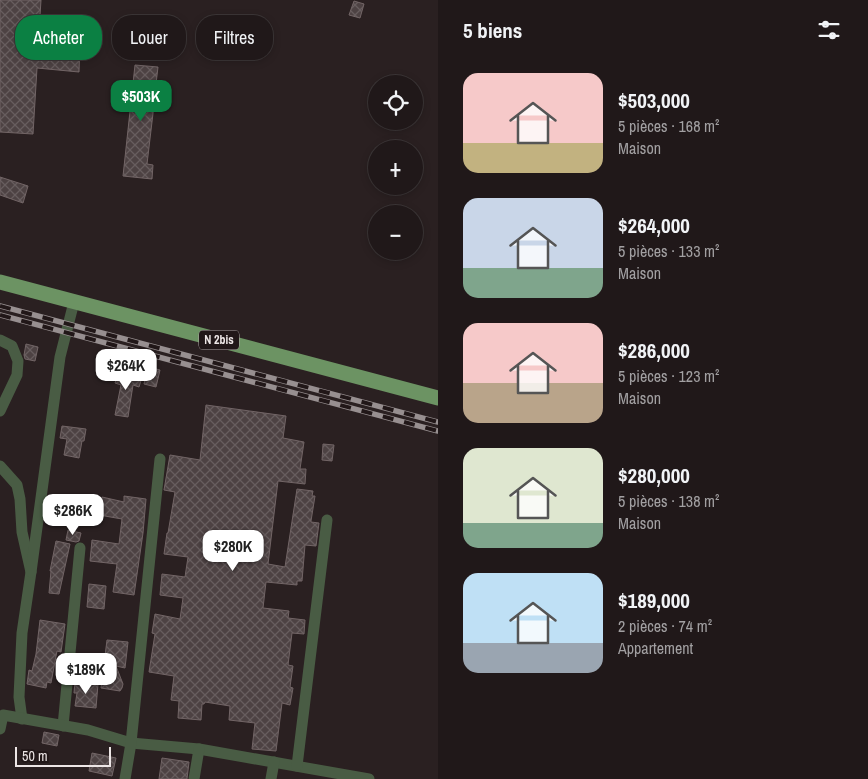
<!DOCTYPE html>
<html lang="fr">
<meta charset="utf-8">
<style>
:root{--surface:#201819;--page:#282122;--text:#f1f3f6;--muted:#a2a0a2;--line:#3d3738;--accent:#0b8043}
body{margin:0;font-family:"Archivo Narrow",sans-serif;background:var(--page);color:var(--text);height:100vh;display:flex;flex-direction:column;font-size:19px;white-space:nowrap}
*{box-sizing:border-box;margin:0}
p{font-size:16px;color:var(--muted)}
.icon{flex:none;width:28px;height:28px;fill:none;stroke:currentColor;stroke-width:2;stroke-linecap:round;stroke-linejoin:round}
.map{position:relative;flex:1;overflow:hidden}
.side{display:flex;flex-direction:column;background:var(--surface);width:430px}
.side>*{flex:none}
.hud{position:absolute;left:15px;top:15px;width:348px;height:45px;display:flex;gap:10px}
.fabs{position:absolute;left:368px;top:75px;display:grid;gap:10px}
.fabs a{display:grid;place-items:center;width:55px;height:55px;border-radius:50%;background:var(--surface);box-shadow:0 2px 8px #0003,0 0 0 1px var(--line);font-size:25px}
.scale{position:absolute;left:15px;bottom:12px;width:96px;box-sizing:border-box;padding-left:5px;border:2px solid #ede6e6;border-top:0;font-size:14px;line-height:18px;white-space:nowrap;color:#ede6e6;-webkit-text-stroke:4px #211718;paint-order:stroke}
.price{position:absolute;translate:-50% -42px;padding:0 11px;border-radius:10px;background:#fff;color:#222;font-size:16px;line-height:32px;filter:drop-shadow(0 1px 2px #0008)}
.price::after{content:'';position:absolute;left:50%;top:30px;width:15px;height:11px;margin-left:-8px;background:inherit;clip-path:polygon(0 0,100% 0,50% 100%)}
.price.active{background:var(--accent);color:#fff}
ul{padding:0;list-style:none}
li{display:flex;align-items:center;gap:15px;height:125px;padding:0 25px}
li span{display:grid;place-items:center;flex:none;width:140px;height:100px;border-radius:15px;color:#555}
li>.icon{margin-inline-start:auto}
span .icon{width:60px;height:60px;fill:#fffc;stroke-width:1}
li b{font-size:21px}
h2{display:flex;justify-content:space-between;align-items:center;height:60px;padding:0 25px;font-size:21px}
.tag{padding:0 18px;border-radius:20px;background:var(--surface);box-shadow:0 2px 8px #0003,0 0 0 1px var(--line);font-size:18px;line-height:45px}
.tag.active{background:var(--accent);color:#fff}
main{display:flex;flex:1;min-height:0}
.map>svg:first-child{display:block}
.building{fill:url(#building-cross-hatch);stroke:#726566}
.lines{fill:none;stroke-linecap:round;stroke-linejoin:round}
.street{stroke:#495c44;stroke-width:11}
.primary{stroke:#6c9363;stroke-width:15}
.rail-casing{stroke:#978f90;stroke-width:5.5}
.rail{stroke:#211718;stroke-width:4;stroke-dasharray:11;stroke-linecap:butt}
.labels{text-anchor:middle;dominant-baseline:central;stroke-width:4.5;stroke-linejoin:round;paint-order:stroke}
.shield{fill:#211718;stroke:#b0a8a8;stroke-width:1}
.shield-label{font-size:12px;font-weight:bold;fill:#ede6e6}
</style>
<main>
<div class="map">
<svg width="438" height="779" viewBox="0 0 438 779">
<defs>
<pattern id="building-cross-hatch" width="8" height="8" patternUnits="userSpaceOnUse" patternTransform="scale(1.25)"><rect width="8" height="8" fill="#4d4243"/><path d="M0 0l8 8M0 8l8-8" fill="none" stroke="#675d5e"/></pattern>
</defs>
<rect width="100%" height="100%" fill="#2a2021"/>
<g class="building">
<polygon points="0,0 41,0 38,47 64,49 64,40 80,41 79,72 37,68 33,134 0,132"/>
<polygon points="354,1 364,4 360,18 349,15"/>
<polygon points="135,65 158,67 155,92 163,93 161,106 154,105 147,164 153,165 152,179 123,176"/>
<polygon points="0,177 28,186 23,203 0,195"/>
<polygon points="26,344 38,347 35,361 25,359 24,355"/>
<polygon points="148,367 160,370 156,387 144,384"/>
<polygon points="119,371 128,374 129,371 143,374 139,387 133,385 128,417 115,415 121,385 115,383"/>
<polygon points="206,405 286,416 283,438 304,442 300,469 306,469 305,484 278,481 268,564 285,567 297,489 313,491 312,496 315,496 311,521 311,522 319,523 316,546 305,545 302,581 297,581 297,585 266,582 263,608 289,611 288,618 305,620 304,634 292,633 288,665 293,666 290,687 293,688 290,705 282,703 276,751 252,749 255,723 229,720 230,706 205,702 204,704 202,704 201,720 178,718 179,701 171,700 174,676 149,672 155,634 152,633 155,614 180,619 183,598 160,595 162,574 185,577 188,557 164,554 167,533 168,533 175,492 164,490 170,455 200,460"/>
<polygon points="62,426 86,429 84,441 82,441 79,458 64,455 67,439 60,438"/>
<polygon points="323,444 334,445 332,461 322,460"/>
<polygon points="124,496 146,499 143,533 134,595 113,592 117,564 90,561 92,540 119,544 122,519 99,515 102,497 124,502"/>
<polygon points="68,530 81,533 79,541 76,542 66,540"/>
<polygon points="56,541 70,544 59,594 49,593 51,571 50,571"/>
<polygon points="89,584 106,586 104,609 87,607"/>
<polygon points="40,620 65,624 61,652 57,651 51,683 47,682 46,688 27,684 29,670 32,671 36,654"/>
<polygon points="107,640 128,642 125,668 116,666 123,684 122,688 120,691 101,688"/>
<polygon points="75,682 98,684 96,708 75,706 77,693 74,693"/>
<polygon points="44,732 59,735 57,746 42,743"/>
<polygon points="92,753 116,758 112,776 89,771"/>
<polygon points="162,758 189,762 187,779 159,779"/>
</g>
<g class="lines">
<g class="street">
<polyline points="0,340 12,346 18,361 17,375 0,411"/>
<polyline points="0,466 17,485 20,499 22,532 31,572 22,633 19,697 22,719"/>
<polyline points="31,572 60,357 74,302"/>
<polyline points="63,726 80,548"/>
<polyline points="0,729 3,715 88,730 131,743 199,749 369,779"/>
<polyline points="297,766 327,520"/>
<polyline points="125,779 131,743 160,459"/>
<polyline points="194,779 199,749"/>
<polyline points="271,779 274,762"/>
</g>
<polyline class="primary" points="0,282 438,398"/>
<g class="rail-casing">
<g id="rail">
<polyline points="0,306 438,422"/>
<polyline points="0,315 438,431"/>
</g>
</g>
<use href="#rail" class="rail"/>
</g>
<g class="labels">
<rect class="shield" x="199" y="330.5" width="40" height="19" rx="4"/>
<g class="shield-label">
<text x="219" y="340">N 2bis</text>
</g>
</g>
</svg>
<div class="fabs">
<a><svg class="icon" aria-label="locate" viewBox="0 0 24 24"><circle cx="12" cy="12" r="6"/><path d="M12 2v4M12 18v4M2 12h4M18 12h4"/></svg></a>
<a>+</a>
<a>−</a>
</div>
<div class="scale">50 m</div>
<b class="price active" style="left:141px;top:122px">$503K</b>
<b class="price" style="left:126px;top:391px">$264K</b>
<b class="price" style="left:73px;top:536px">$286K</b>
<b class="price" style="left:233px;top:572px">$280K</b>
<b class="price" style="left:86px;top:695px">$189K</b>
<div class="hud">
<a class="tag active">Acheter</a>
<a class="tag">Louer</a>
<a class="tag">Filtres</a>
</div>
</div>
<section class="side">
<h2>5 biens<svg class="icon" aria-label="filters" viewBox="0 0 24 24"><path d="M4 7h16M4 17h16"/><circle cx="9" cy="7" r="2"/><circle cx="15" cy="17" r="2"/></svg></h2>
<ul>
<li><span style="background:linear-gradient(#f6c9c9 70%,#c2b280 0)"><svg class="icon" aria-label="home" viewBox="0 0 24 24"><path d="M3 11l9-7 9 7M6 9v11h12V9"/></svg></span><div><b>$503,000</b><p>5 pièces · 168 m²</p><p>Maison</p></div></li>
<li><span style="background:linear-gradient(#c9d6e8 70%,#7fa58c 0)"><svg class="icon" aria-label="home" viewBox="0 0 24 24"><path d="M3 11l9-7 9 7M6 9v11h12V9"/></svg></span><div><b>$264,000</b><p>5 pièces · 133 m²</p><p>Maison</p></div></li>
<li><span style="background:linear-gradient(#f6c9c9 60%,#b9a48a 0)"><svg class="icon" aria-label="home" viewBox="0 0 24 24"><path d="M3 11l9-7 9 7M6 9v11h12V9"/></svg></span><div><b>$286,000</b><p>5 pièces · 123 m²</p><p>Maison</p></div></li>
<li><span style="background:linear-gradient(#dfe7d0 75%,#7fa58c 0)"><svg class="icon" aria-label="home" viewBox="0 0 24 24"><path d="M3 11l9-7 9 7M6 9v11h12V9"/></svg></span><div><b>$280,000</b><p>5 pièces · 138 m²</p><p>Maison</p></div></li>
<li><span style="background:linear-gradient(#bfe0f5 70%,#9aa5b1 0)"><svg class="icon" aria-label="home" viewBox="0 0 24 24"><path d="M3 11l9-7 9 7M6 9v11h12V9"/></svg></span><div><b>$189,000</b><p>2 pièces · 74 m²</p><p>Appartement</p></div></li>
</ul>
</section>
</main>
